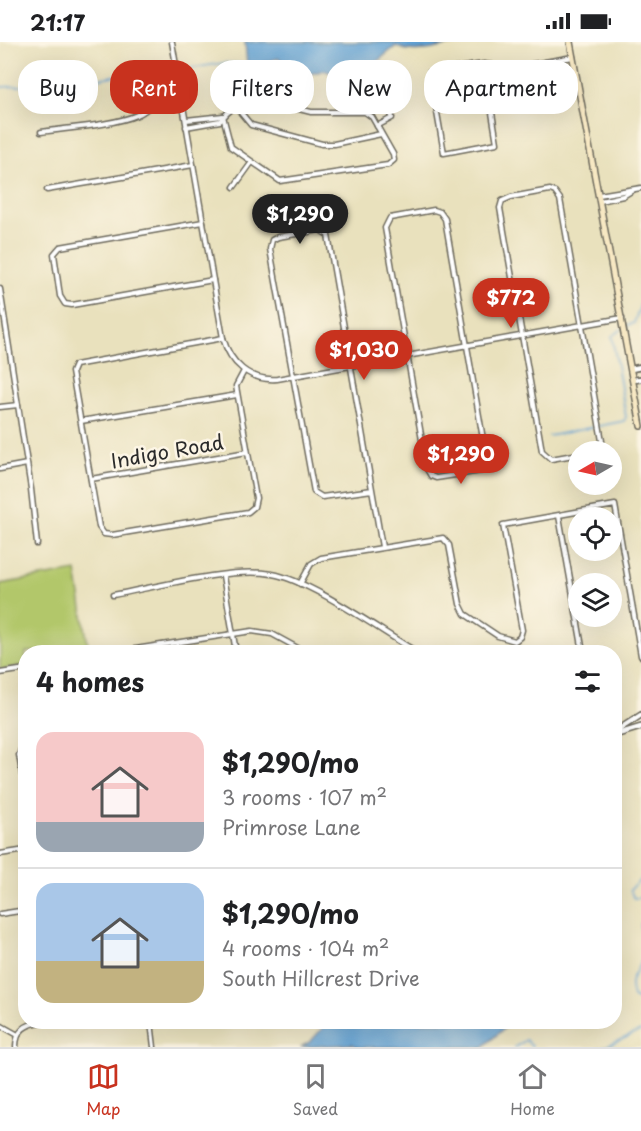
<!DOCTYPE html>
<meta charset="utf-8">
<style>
:root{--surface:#fff;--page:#f2f2f2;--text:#202124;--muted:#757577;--line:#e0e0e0;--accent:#c8321e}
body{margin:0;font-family:"Playpen Sans",sans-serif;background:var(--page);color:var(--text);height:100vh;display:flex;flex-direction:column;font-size:22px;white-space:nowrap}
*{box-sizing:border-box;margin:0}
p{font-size:20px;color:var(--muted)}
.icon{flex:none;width:33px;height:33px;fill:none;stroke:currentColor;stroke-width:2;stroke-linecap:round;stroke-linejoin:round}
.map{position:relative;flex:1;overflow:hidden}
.drawer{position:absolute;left:18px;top:603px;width:604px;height:384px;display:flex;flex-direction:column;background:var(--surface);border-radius:24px;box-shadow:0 6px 24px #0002}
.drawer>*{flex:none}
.banner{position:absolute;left:18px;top:18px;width:606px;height:54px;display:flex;gap:12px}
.needle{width:39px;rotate:261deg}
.fabs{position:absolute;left:568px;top:399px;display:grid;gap:12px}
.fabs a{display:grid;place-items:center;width:54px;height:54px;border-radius:50%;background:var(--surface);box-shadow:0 6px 24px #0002;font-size:30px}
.price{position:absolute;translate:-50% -51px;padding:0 14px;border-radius:21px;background:var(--accent);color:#fff;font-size:20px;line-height:39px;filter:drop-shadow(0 2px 3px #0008)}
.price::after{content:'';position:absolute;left:50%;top:36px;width:18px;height:14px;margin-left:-9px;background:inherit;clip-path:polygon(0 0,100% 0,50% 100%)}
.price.on{background:#222;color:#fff}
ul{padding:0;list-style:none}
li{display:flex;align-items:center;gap:18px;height:150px;padding:0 18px}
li+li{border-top:2px solid var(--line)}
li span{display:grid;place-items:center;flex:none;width:168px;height:120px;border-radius:18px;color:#555}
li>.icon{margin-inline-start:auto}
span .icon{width:72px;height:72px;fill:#fffc;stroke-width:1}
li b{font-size:26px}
h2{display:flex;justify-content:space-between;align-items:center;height:72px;padding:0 18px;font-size:26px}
.chip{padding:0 21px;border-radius:24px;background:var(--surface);box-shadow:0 6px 24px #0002;font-size:21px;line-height:54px}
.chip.on{background:var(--accent);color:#fff}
.status{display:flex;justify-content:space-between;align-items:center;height:42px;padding:0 30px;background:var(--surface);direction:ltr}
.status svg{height:16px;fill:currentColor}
.tabs{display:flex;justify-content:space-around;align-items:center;height:84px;border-top:2px solid var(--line);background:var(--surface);font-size:16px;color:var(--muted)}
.tabs a{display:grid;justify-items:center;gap:3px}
.tabs .on{color:var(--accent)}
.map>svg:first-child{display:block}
.green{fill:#b2c76b;stroke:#6e794b;stroke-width:1.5}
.water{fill:#61a1d4;stroke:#466680;stroke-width:1.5}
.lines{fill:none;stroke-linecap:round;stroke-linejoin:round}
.stream{stroke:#61a1d4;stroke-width:1.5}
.minor-casing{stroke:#6e6b5e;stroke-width:7}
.tertiary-casing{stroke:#6e6b5e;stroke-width:8}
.secondary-casing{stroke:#6e6b5e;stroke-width:8}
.minor{stroke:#fff;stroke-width:4}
.tertiary{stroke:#fff;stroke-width:4.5}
.secondary{stroke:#f7e8c3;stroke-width:5}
.labels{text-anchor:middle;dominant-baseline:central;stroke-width:5;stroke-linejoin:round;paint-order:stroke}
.street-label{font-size:20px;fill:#2b2b2b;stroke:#fcf5e5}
</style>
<div class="status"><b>21:17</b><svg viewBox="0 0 49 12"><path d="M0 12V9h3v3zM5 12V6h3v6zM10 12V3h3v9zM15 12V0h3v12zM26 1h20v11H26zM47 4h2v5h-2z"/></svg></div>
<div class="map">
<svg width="641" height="1005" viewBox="0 0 641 1005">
<rect width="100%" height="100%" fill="#fcf5e5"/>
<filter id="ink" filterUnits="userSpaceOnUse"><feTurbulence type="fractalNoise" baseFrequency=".0167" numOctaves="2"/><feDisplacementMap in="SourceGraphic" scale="12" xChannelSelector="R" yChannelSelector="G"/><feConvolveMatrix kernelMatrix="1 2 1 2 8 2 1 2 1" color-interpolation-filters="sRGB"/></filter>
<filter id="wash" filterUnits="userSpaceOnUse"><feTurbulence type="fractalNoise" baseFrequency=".008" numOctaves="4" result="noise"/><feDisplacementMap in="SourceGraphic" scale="24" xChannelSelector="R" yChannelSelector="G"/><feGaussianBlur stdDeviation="1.35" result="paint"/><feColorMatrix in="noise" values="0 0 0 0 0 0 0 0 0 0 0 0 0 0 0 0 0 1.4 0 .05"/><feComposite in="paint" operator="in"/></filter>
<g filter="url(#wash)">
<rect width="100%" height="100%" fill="#e9e1bd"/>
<polygon class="green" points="76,529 89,610 26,610 25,623 0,628 0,542"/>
<g class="water">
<path d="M245,0H463C443,5 414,14 396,4L356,37L344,38L325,28L299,35L279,16L256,23H247Z"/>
<polygon points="328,980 509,980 509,982 483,1005 357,1005 353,1002 301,1005 311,999"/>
</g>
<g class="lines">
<g class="stream">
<polyline points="0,45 71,42 123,32 173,33 192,26 224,21 246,22"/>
<polyline points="255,55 262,20"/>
<polyline points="626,284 634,281 641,261"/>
<polyline points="549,394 624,379 626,375 612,294 622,287"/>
<polyline points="641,837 630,848 634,856 641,856"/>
<polyline points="641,881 641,888"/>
<path d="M641,918C636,936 627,932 633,955L641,959"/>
<polyline points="515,1005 526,998 532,1005"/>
<polyline points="604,1005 641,989"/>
</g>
</g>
</g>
<g filter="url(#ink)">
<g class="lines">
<g class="minor-casing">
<g id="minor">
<path d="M172,0L223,296C230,321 249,339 277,337L622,276"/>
<polyline points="484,22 497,101 444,111 430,30 484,22 511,26 573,15"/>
<polyline points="161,54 180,48"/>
<polyline points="236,65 251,83 322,102 334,102 381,92"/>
<polyline points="186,78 223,74"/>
<polyline points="377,84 392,76 386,31"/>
<path d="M186,85L220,79C228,69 240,60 252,55L311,70H365L372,75L393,112L394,118L388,123L280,139L231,105L223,74"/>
<path d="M41,90C68,86 114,83 137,73C154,66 161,47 180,48"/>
<polyline points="234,145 252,120"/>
<polyline points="47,148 193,123"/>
<polyline points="599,153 641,146"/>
<polyline points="600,159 623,154 633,148"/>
<polygon points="434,168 440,170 445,177 487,420 481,429 436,436 431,434 427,427 385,186 390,176"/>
<polyline points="203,180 60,205 54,212 60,254 65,262 72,263 213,238"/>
<polyline points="0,247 31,447 37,502"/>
<polyline points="223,296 75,323 72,330 99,485 104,492 112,493 248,470 254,465 256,456 236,344 244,329"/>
<polyline points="0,365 18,363"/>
<polyline points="81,379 237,353"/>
<polyline points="579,412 551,417 542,409 500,166 502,159 511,155 550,148 555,150 560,157 602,399 596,410"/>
<polyline points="0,427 27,422"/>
<polyline points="91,437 247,410"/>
<polyline points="372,448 322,455 314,450 270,207 272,198 278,195 320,188 328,193 382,505"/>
<polyline points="559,474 583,610"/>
<polyline points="223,534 236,610"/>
<polyline points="300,542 311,522 321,516 443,496 449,503 460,562 465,572 498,594 515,599 520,595 522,588 503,483 615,463 641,614"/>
<path d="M113,553C156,545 230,525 272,532C312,539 379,588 417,610"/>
<polyline points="177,601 179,610"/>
<polyline points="116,610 252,589 272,592 305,610"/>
<polyline points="0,631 26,627"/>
<polyline points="26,695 19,713 26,757"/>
<polyline points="0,812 26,808"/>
<polyline points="0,872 26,868"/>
<polyline points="151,980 154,1005"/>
<polyline points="0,983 18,993"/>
<path d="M16,1005C16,988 26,982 41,980"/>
</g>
</g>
<g class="tertiary-casing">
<g id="tertiary">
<polyline points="631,327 641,325"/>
<polyline points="633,338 641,337"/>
<polyline points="617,692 621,686 641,673"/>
<polyline points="615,693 641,685"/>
</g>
</g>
<g class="secondary-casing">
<polyline id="secondary" points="570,0 641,384"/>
</g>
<use href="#minor" class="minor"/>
<use href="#tertiary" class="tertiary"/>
<use href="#secondary" class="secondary"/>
</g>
</g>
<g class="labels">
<g class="street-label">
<text transform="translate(167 409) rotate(-10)">Indigo Road</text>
</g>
</g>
</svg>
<div class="fabs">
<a><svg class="needle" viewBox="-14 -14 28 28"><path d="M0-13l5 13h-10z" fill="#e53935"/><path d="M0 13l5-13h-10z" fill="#757577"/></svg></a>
<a><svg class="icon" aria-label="locate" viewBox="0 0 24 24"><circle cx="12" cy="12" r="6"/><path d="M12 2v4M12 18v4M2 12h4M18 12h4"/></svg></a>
<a><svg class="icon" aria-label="layers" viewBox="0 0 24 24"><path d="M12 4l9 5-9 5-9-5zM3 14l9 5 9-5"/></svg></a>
</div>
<b class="price on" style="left:300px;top:203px">$1,290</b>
<b class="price" style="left:511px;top:287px">$772</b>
<b class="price" style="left:364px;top:339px">$1,030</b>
<b class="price" style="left:461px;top:443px">$1,290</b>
<div class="banner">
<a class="chip">Buy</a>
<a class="chip on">Rent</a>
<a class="chip">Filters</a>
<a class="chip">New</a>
<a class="chip">Apartment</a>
</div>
<section class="drawer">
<h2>4 homes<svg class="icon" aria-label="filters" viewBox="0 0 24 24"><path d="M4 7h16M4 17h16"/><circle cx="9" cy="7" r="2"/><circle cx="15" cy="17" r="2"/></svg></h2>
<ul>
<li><span style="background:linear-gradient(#f6c9c9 75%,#9aa5b1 0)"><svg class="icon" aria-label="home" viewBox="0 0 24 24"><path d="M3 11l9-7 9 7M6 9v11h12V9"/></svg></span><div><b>$1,290/mo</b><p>3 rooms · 107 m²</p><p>Primrose Lane</p></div></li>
<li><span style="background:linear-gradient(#a9c7e8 65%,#c2b280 0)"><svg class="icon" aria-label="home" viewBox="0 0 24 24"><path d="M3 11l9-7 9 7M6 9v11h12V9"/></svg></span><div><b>$1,290/mo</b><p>4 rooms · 104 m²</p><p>South Hillcrest Drive</p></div></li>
</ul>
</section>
</div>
<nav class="tabs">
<a class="on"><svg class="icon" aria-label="map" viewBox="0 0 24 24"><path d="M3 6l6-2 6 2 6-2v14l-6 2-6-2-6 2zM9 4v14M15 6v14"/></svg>Map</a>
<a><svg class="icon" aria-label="saved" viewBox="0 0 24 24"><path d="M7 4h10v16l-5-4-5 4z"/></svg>Saved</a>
<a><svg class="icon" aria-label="home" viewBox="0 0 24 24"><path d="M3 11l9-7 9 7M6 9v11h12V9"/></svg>Home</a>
</nav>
